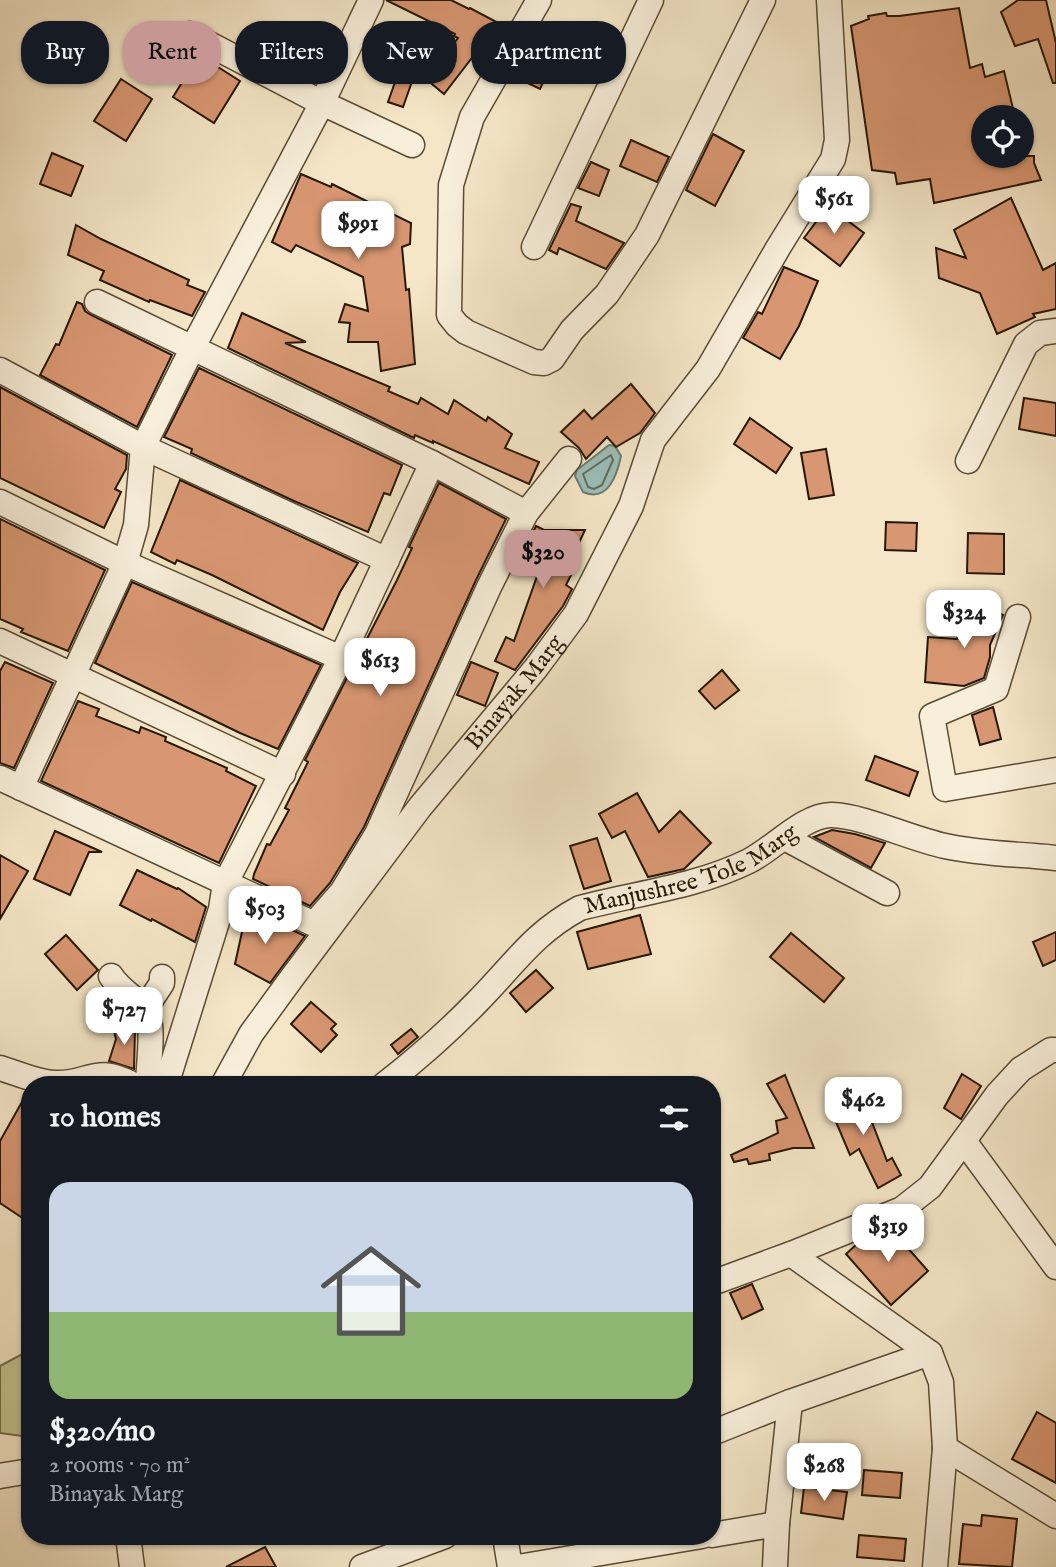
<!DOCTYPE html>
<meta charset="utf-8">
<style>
:root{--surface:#171b24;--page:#242831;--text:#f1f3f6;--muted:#9ea1a6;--accent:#c59692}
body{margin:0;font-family:"IM FELL English",serif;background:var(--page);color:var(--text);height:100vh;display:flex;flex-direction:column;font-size:26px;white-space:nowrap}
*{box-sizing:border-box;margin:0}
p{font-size:23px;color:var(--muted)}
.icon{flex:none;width:38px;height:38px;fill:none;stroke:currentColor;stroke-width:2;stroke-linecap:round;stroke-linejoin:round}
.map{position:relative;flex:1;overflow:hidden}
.side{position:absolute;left:21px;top:1076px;width:700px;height:469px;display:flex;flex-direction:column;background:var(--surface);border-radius:28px;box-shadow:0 2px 5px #0004}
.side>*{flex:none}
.guide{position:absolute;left:21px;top:21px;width:700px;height:63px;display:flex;gap:14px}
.buttons{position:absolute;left:971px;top:105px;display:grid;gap:14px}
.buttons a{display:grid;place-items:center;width:63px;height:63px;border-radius:50%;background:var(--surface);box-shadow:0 2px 5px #0004;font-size:35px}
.price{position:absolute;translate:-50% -60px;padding:0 16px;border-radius:14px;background:#fff;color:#222;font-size:23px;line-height:46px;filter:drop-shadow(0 2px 4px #0008)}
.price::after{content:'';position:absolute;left:50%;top:42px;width:21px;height:16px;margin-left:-10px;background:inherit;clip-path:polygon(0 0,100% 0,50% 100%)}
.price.active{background:var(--accent);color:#111}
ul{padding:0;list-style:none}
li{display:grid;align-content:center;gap:14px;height:371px;padding:0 28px}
li span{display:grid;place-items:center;height:217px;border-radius:21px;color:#555}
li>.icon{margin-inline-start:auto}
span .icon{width:126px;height:126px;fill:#fffc;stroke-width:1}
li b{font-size:30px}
h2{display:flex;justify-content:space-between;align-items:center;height:84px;padding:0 28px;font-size:30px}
.pill{padding:0 24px;border-radius:28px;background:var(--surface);box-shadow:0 2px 5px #0004;font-size:24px;line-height:63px}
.pill.active{background:var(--accent);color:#111}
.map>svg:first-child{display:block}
.green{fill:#c3c391;stroke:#756d4a;stroke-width:2}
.water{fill:#9cbfb9;stroke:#6d7c71;stroke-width:2}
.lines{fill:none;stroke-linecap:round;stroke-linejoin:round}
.shore{stroke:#626b5e;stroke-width:2}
.building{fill:#d89772;stroke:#271704;stroke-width:2}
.minor-casing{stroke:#5a4b35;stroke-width:27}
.minor{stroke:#f8efdb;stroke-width:24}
.labels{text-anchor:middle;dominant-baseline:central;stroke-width:6;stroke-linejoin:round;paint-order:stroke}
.street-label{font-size:24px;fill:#271704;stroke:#f8efdb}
</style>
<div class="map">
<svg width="1056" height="1567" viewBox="0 0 1056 1567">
<rect width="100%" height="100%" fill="#f4e6c7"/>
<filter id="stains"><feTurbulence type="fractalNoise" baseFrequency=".00286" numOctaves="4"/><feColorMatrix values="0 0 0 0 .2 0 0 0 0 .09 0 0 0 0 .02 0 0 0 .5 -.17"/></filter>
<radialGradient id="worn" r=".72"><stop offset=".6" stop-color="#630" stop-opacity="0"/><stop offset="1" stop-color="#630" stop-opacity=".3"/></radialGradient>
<polygon class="green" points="30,1350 30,1437 0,1433 0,1366"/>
<path class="water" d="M609,445L615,446L621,456C617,475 608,503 583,492L575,476L577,470Z"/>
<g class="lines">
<polygon class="shore" points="611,455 613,460 602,485 594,489 588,487 583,474"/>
</g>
<g class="building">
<polygon points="386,0 451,0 469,9 470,8 502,25 496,36 500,38 490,56 478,50 444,94 426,79 458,38 454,36 455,34"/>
<polygon points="1018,0 1046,0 1056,43 1056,83 1053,83 1038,39 1015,46 1001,12"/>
<polygon points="959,8 970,68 982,64 985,77 1004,71 1015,117 984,117 984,156 1034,156 1034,163 1041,180 934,203 930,179 897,184 895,173 872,170 851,26 869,19 868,16 886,13 887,16 899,16"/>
<polygon points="527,51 552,64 540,89 513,76"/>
<polygon points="199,55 240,81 214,123 173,97"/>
<polygon points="400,68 415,73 403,107 388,102"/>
<polygon points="121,79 152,99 126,141 94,121"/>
<polygon points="713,134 744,151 715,206 686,190"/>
<polygon points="631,140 669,157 657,182 620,166"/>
<polygon points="52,153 83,166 71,196 40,184"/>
<polygon points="591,162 609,170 599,196 578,188"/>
<polygon points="301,174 331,187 332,184 411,223 410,244 402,247 406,290 409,289 415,364 381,371 378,342 348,342 350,323 339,322 345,304 368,311 363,277 296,245 291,252 272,242"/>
<polygon points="1011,198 1043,270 1056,263 1056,309 1033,314 1035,317 997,334 980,293 939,278 936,248 966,258 954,230"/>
<polygon points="571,204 581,207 576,221 624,243 606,269 559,248 557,254 549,250"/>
<polygon points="828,206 864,233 840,266 804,238"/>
<polygon points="76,225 101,239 189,280 187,285 205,292 192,316 150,300 149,302 100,280 104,271 68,255"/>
<polygon points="784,267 818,281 799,326 780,359 743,338 758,312 762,314"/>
<polygon points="77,302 82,304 85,311 91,315 172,355 137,427 40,375 56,344 59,345"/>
<polygon points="242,313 306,342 285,343 390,387 388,391 418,404 421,398 448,414 454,400 486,421 488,417 512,434 505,448 539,462 529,484 433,441 433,443 415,435 414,438 228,348"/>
<polygon points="199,368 402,465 390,495 384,493 368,532 294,501 191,453 192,449 164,437"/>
<polygon points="631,384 655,413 640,433 616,447 607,437 586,459 579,448 561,432 584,410 592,419"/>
<polygon points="0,387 127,455 126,469 115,489 121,492 104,528 0,478"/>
<polygon points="1024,398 1056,403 1056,436 1019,429"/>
<polygon points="750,418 792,448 776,473 734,444"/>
<polygon points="826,449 834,495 809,499 801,453"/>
<polygon points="180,480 358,563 340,592 323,630 212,575 177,560 175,564 151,552"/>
<polygon points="439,483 506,519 476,580 364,827 330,883 310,906 253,879 254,874 267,844 270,845 289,810 285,808 308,762 305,760 397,580 412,548 409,547"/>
<polygon points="0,519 105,570 68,651 21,632 23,629 0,619"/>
<polygon points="886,522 917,523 916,551 885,550"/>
<polygon points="536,526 544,530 585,530 570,562 576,565 566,585 572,589 563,606 515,670 495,661 506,637 514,641 541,565 521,556"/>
<polygon points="968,533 1004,534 1004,574 967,573"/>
<polygon points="132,582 321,665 278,749 240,733 95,663"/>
<polygon points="975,601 1003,615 990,645 990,657 984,678 964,686 925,682 928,637 957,639"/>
<polygon points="5,662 53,683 14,768 0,763 0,671"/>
<polygon points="471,662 498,673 485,706 457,695"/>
<polygon points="722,670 739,690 715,709 699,691"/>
<polygon points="78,701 99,709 96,716 139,733 141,727 166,737 165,741 227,768 226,771 256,786 219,863 41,781"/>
<polygon points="993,707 1001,739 980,745 972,715"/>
<polygon points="875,756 918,772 909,796 866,780"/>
<polygon points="637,793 659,832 680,811 711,843 684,869 648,877 625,831 612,838 599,814"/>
<polygon points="832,830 855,834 885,843 871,868 814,837"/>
<polygon points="55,831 102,852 89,852 70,895 34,879"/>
<polygon points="597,838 611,881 584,889 570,846"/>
<polygon points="0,855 28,871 0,919"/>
<polygon points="137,870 177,889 178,888 206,907 195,942 152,919 151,921 120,905"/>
<polygon points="247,909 305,936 270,983 235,964"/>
<polygon points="640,915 651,954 588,969 577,932"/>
<polygon points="1056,932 1056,960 1043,966 1033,942"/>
<polygon points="791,933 844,978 824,1002 770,957"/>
<polygon points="66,935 98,970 77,990 45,954"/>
<polygon points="536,970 553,988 526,1012 510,993"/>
<polygon points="311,1002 336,1024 331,1029 337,1035 321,1052 291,1024"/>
<polygon points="113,1027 135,1029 134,1069 109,1061 116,1039"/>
<polygon points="411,1029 418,1037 398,1054 391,1045"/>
<polygon points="962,1074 981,1086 961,1119 944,1108"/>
<polygon points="785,1075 814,1148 793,1148 769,1154 770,1160 749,1164 747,1159 734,1162 731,1155 778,1133 776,1121 787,1118 767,1084"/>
<polygon points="858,1086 887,1161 892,1158 901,1175 878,1188 859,1149 850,1155 831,1110 843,1102 841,1095"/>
<polygon points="27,1093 30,1094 30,1160 27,1171 30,1173 30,1223 0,1203 0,1141"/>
<polygon points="891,1229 928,1271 891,1305 846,1254 859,1242"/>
<polygon points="752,1284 763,1309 742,1319 730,1293"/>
<polygon points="1037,1412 1056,1423 1056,1483 1012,1459"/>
<polygon points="864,1470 902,1473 900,1498 862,1495"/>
<polygon points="804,1487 847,1492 843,1519 801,1513"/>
<polygon points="982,1515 1017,1519 1012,1567 959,1564 963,1524 981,1526"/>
<polygon points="859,1535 906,1539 904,1561 857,1557"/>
<polygon points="265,1547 276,1567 226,1567"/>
</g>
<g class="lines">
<g class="minor-casing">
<g id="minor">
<polyline points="539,0 472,117 451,185 449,315 457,325 466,332 534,362 544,363 552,359 572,330 607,294 647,235 763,0"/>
<polyline points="190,34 322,103 412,145"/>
<polyline points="534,247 651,0"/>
<polyline points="97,302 432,463 526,513"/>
<polyline points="0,370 143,447 387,560"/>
<polyline points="968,461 1026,344 1040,333 1056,331"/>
<polyline points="0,502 125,563 341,658"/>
<polyline points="1018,617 996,689 932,716 945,789 1056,770"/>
<polyline points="0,641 283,774"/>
<polyline points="0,778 314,924 342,892 377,834 489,587 526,513 569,459"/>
<polyline points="21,788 125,563 136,525 143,447 193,347 322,103 371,0"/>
<polyline points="785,838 887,893"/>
<path d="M111,976C120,990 133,996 144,1008C156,1020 148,1066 148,1085"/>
<polyline points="145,1009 162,983 162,977"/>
<path d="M0,1068C17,1073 36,1082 54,1083C90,1085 94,1063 134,1085"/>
<polyline points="166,1085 221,909 225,884 341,658 432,463"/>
<path id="s1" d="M223,1085L251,1034L291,979L420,807L536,668L576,614L631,506L653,440L708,369L778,248L833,159L837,140L829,0"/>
<path id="s2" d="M384,1085C416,1060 448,1032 477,1002C513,966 533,933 580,908C637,893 696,887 749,861C773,849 805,814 832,815C864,816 911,839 945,846C980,854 1020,854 1056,858"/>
<polyline points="964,1141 1056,1267"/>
<polyline points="791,1254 930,1353 941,1382 945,1448 935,1567"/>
<polyline points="712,1283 791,1254 902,1209 930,1187 997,1095 1021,1069 1051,1050 1056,1050"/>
<polyline points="712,1433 790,1402 930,1353"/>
<polyline points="945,1448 1056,1516"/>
<polyline points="0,1476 30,1471"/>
<polyline points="712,1535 777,1524"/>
<polyline points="128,1536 132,1567"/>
<polyline points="505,1536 510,1567"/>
<polyline points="362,1567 445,1536"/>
<polyline points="518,1567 702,1536"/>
<polyline points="775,1567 777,1524 790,1402"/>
</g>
</g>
<use href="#minor" class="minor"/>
</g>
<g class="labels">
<g class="street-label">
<text stroke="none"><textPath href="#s1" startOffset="490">Binayak Marg</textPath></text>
<text stroke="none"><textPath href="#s2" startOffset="383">Manjushree Tole Marg</textPath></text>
</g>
</g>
<rect width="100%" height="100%" filter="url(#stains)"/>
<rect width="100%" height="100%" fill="url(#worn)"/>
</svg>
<div class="buttons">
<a><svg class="icon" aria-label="locate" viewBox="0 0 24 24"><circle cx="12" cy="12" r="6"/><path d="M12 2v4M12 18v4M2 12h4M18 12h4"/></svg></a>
</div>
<b class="price" style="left:834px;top:236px">$561</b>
<b class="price" style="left:358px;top:261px">$991</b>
<b class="price active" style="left:543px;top:590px">$320</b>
<b class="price" style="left:964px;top:650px">$324</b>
<b class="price" style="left:380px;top:698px">$613</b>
<b class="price" style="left:265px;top:946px">$503</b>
<b class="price" style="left:124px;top:1047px">$727</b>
<b class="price" style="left:863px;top:1137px">$462</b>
<b class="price" style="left:888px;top:1264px">$319</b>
<b class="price" style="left:824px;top:1503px">$268</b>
<div class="guide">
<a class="pill">Buy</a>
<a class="pill active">Rent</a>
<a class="pill">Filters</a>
<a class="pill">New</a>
<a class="pill">Apartment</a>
</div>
<section class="side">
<h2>10 homes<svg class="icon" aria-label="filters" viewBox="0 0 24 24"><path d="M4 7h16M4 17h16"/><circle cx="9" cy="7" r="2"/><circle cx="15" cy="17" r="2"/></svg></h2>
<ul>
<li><span style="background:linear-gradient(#c9d6e8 60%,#8fb573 0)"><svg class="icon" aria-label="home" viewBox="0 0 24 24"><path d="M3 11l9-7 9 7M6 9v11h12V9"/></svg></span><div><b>$320/mo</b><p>2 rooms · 70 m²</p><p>Binayak Marg</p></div></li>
</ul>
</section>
</div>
